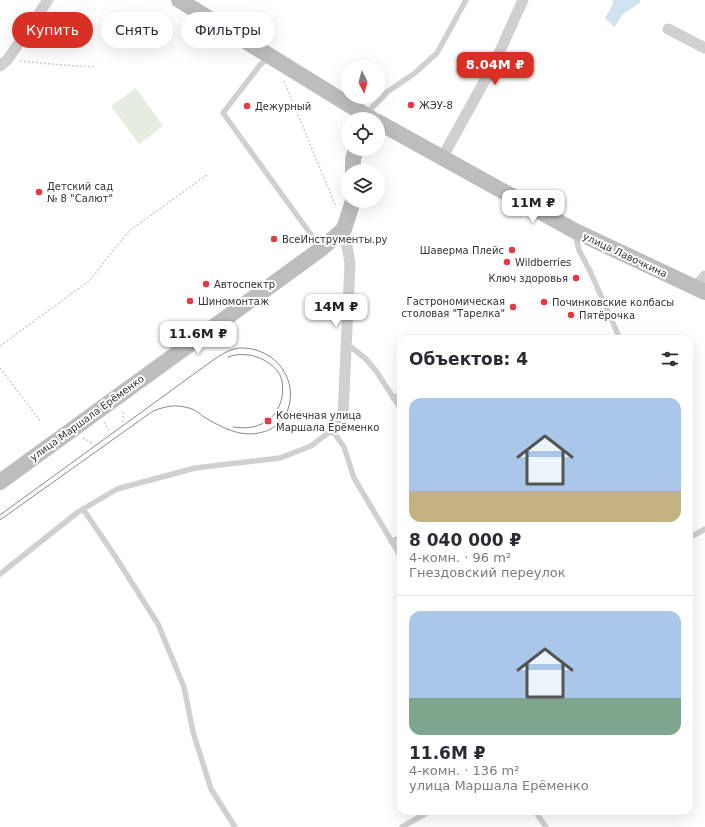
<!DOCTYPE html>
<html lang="ru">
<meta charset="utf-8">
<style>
:root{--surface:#fff;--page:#f2f2f3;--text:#2b2b33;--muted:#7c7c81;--line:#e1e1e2;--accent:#d93025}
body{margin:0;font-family:"DejaVu Sans",sans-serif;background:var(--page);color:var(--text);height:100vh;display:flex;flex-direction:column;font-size:15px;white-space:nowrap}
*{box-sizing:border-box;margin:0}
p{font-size:13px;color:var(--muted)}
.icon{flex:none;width:22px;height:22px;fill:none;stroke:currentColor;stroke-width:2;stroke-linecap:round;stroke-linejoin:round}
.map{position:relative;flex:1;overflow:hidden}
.details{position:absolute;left:397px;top:335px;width:296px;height:480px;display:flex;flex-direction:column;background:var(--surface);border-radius:12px;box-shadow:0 4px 16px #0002}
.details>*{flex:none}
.hud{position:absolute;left:12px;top:12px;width:325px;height:36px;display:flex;gap:8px}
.needle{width:26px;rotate:174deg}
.tools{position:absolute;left:341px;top:60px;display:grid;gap:8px}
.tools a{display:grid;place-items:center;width:44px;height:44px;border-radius:50%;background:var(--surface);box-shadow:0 4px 16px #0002;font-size:20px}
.price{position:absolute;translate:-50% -34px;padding:0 9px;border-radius:8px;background:#fff;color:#222;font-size:13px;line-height:26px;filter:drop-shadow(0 1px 2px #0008)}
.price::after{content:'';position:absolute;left:50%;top:24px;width:12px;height:9px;margin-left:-6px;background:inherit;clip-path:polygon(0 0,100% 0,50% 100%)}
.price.on{background:var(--accent);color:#fff}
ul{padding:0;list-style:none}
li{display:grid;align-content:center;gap:8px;height:212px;padding:0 12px}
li+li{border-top:1px solid var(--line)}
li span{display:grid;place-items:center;height:124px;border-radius:12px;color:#555}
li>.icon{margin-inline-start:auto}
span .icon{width:72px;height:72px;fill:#fffc;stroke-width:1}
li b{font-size:17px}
h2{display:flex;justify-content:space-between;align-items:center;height:48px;padding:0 12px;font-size:17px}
.pill{padding:0 14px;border-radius:18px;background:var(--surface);box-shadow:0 4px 16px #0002;font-size:14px;line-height:36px}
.pill.on{background:var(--accent);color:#fff}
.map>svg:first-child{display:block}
.green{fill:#e6ecdf}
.water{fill:#cfe2ee}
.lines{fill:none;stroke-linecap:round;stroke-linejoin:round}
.path{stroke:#cdcdcd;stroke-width:1.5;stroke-dasharray:2 2;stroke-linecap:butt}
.service{stroke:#d0d0d0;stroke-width:5.5}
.minor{stroke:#d0d0d0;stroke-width:11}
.secondary{stroke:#bdbdbd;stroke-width:16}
.tram{stroke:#888;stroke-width:1}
.poi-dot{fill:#e63946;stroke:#fff;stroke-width:1.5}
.labels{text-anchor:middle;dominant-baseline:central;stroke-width:4;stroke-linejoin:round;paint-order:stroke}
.poi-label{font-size:10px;fill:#333;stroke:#fff;text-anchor:start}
.street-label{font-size:10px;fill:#333;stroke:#fff}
</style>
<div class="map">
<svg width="705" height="827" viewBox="0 0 705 827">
<rect width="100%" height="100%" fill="#fff"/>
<polygon class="green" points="136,88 163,126 139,144 111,106"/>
<polygon class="water" points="613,0 640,0 640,3 623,14 614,27 605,18 613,4"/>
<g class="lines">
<g class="path">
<polyline points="20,61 63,65 96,67"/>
<polyline points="284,81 336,207"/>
<polyline points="0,346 89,281 129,231 208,174"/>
<polyline points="0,368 41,422"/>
<polyline points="104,422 109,431"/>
<polyline points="123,422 123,410"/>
<polyline points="83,438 92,443"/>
</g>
<g class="service">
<polyline points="268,58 260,65 223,113 320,247"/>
<polyline points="366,114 387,92 415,73 437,53 466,0"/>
<polyline points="575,234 579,250 590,271 620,339"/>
<polyline points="347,344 366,359 376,371 401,409"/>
<polyline points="393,398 401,394"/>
<polyline points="83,509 115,556 158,624 184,687 193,732 211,789 235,827"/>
<polyline points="689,538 705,529"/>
<polyline points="391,541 401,538"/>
<polyline points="0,574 78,512 117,489 195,468 280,458 311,446 332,430 344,447 354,478 401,557"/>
<polyline points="535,811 546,827"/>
<polyline points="402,827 430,811"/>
</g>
<g class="minor">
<polyline points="668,29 705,48"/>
<polyline points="0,66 8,59 48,0"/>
<polyline points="442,158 495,62 523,0"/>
<polyline points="695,287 705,276"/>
<polyline points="332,430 343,416 350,263 344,229"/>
</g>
<g class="secondary">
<polyline points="179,0 372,119"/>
<polyline points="378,122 575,231 705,292"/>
<polyline points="353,171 353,159 356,149"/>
<polyline points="0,482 321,249 344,229 353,201"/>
</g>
<g class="tram">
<path d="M228,357C246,350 270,358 280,375C283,381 283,391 282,397C277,421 257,431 233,427"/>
<path d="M0,515L198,371C210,363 225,349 240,348C275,347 300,380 287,412C285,416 280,420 277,424C271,430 267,431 259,433C239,437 221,427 204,417C200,414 194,409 189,408C174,404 167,406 153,411L0,520"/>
</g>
</g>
<g class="poi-dot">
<circle cx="411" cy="105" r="4"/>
<circle cx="247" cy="106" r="4"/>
<circle cx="39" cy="192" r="4"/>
<circle cx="274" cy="239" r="4"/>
<circle cx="512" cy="250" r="4"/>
<circle cx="507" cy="262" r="4"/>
<circle cx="576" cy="278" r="4"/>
<circle cx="206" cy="284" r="4"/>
<circle cx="190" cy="301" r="4"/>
<circle cx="544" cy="302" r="4"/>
<circle cx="513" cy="307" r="4"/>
<circle cx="571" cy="315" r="4"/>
<rect x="264" y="417" width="8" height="8" rx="2"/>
</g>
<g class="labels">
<g class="poi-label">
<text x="419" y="105">ЖЭУ-8</text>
<text x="255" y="106">Дежурный</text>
<text x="47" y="186">Детский сад<tspan x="47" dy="12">№ 8 "Салют"</tspan></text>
<text x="282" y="239">ВсеИнструменты.ру</text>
<text x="504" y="250" text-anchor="end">Шаверма Плейс</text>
<text x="515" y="262">Wildberries</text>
<text x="568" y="278" text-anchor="end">Ключ здоровья</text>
<text x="214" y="284">Автоспектр</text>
<text x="198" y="301">Шиномонтаж</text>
<text x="505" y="301" text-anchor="end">Гастрономическая<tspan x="505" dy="12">столовая "Тарелка"</tspan></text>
<text x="552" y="302">Починковские колбасы</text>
<text x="579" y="315">Пятёрочка</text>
<text x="276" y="415">Конечная улица<tspan x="276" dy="12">Маршала Ерёменко</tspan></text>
</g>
<g class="street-label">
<text transform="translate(625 255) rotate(25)">улица Лавочкина</text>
<text transform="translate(87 418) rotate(-36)">улица Маршала Ерёменко</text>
</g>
</g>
</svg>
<div class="tools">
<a><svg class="needle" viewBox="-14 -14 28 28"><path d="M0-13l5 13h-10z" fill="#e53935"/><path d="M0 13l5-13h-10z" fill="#7c7c81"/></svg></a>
<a><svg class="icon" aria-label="locate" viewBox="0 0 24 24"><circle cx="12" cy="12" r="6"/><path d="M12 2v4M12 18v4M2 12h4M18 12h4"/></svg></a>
<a><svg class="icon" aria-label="layers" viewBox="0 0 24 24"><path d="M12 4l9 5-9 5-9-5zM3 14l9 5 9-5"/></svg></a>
</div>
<b class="price on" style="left:495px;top:86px">8.04M ₽</b>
<b class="price" style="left:533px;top:224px">11M ₽</b>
<b class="price" style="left:336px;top:328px">14M ₽</b>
<b class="price" style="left:198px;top:355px">11.6M ₽</b>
<div class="hud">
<a class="pill on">Купить</a>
<a class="pill">Снять</a>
<a class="pill">Фильтры</a>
</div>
<section class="details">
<h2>Объектов: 4<svg class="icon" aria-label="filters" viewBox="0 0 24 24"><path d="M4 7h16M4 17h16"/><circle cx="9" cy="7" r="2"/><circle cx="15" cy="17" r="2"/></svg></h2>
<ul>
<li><span style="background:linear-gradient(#a9c7e8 75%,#c2b280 0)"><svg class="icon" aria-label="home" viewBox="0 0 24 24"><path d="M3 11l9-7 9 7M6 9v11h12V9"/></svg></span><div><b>8 040 000 ₽</b><p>4-комн. · 96 m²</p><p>Гнездовский переулок</p></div></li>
<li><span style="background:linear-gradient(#a9c7e8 70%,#7fa58c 0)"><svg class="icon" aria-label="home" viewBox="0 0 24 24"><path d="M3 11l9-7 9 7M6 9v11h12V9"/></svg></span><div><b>11.6M ₽</b><p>4-комн. · 136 m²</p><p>улица Маршала Ерёменко</p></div></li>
</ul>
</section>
</div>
